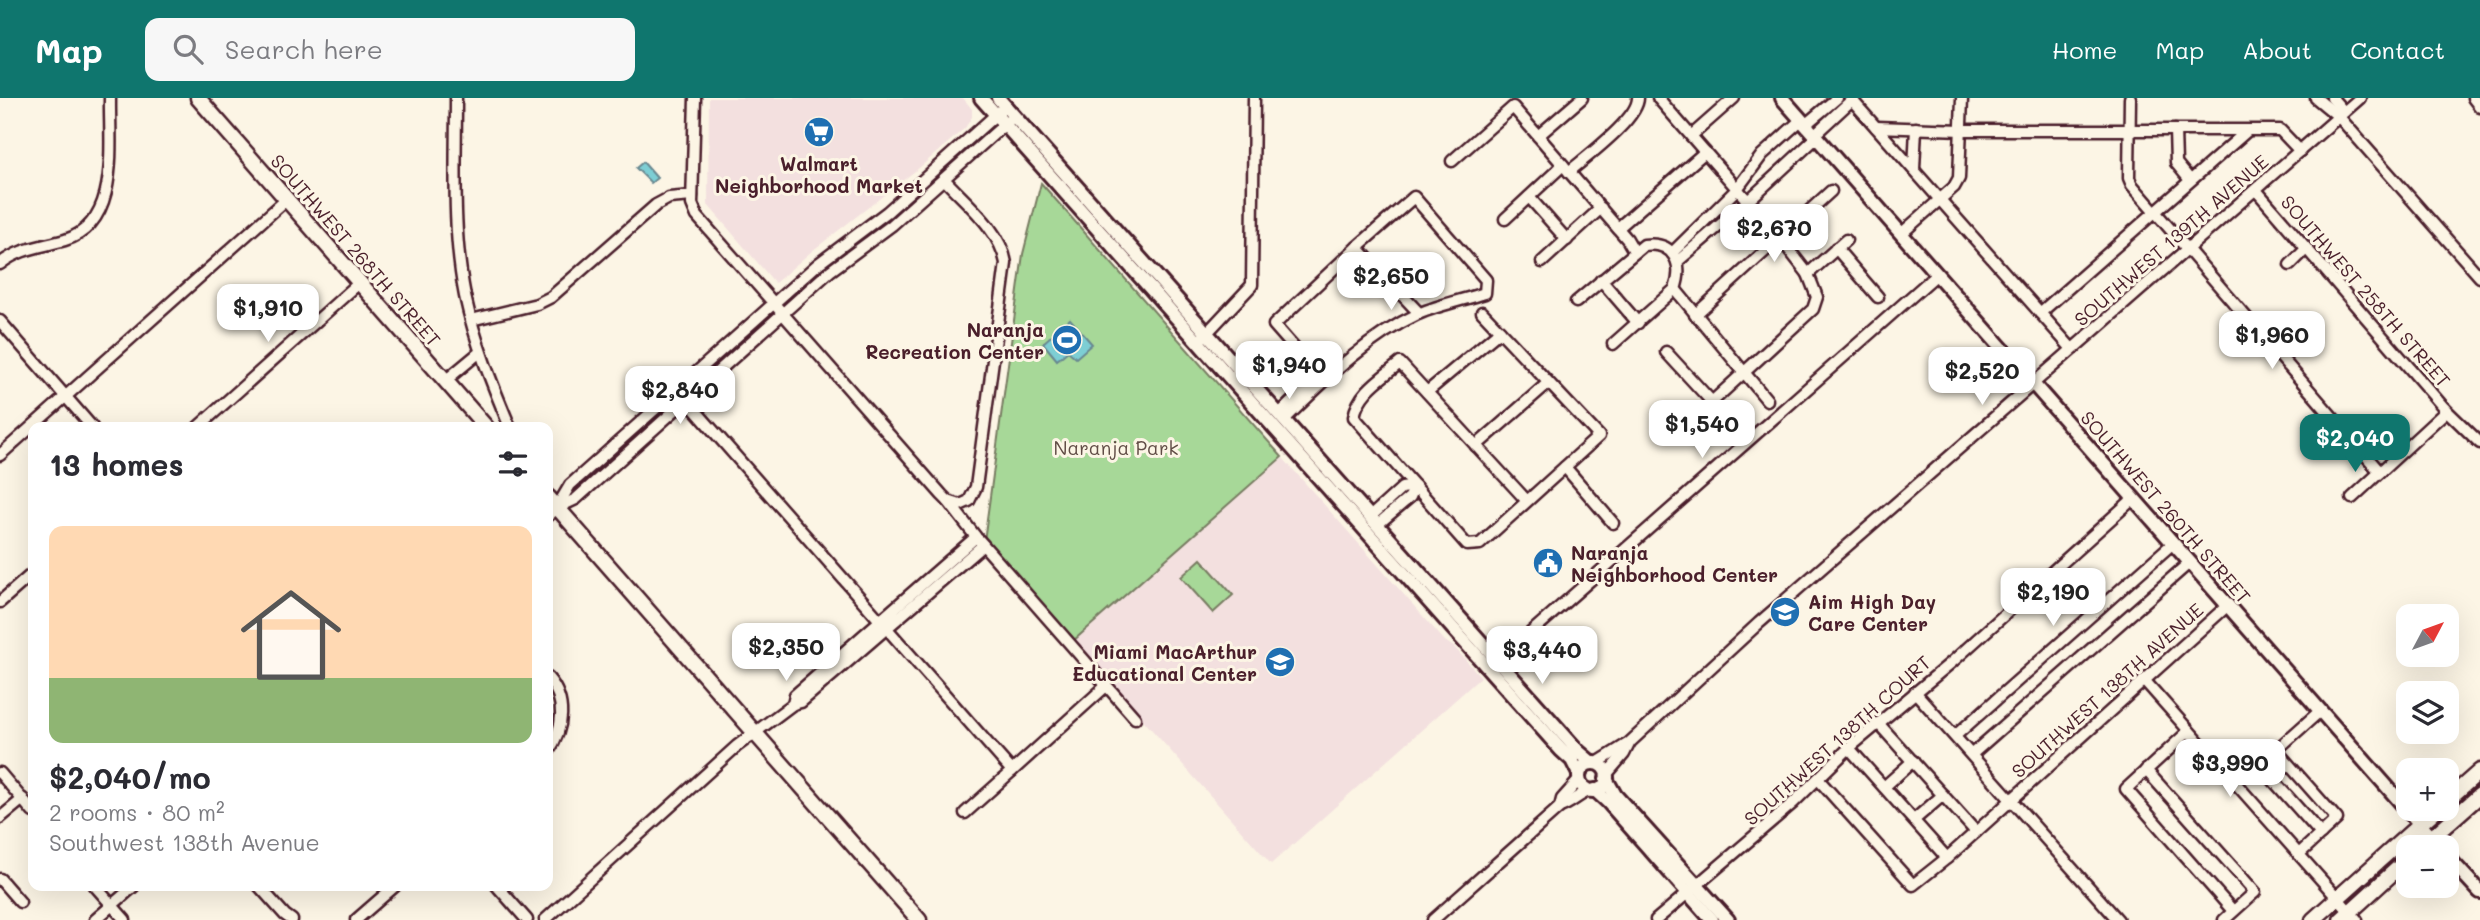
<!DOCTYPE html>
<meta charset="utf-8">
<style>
:root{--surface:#fff;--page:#f7f7f7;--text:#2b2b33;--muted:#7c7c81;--accent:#0f766e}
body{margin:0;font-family:Mali,sans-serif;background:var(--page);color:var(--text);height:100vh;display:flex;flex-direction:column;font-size:26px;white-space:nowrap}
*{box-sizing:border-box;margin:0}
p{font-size:23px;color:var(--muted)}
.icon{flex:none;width:38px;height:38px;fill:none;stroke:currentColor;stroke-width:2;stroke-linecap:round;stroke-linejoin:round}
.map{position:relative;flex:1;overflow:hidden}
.panel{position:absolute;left:28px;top:324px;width:525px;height:469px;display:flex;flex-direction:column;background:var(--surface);border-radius:14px;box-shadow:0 7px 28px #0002}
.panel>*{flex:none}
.needle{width:46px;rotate:49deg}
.controls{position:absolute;left:2396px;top:506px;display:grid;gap:14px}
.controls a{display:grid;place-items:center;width:63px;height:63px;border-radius:14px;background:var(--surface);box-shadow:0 7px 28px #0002;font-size:35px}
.price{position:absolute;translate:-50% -60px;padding:0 16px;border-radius:14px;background:#fff;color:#222;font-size:23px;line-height:46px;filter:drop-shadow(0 2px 4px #0008)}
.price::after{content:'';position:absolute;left:50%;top:42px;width:21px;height:16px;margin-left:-10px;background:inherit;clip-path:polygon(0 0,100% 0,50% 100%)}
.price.on{background:var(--accent);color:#fff}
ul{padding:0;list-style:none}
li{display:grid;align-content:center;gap:14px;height:371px;padding:0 21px}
li span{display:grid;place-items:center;height:217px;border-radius:14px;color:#555}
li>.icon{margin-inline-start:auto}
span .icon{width:126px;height:126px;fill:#fffc;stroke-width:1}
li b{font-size:30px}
h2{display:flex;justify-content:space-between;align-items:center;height:84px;padding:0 21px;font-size:30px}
header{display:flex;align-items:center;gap:42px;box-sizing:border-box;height:98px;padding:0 35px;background:var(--accent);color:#fff}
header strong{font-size:33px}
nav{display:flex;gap:38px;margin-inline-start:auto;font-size:24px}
.search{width:490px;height:63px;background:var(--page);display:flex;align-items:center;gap:18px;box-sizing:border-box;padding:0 24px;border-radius:14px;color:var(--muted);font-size:26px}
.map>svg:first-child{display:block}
.built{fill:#f3e0df}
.green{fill:#a7d898;stroke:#787c62;stroke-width:2}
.water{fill:#7dced4;stroke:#698890;stroke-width:2}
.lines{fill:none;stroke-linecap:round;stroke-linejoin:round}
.minor-casing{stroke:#4a1f2b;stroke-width:15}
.tertiary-casing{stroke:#4a1f2b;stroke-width:18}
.secondary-casing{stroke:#4a1f2b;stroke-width:19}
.minor{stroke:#fcf5e5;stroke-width:10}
.tertiary{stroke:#fcf5e5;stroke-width:12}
.secondary{stroke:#fcf5e5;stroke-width:14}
.labels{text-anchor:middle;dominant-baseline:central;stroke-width:6;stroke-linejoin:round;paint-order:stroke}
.poi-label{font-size:19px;font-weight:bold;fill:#4a1f2b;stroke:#fcf5e5;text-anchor:end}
.street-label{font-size:19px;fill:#4a1f2b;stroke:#fcf5e5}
.park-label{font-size:19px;fill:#614d46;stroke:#fcf5e5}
</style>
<header>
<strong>Map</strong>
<div class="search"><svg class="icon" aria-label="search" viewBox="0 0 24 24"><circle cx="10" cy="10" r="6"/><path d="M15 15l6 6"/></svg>Search here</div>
<nav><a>Home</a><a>Map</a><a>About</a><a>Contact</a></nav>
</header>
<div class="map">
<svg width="2480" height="822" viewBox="0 0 2480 822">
<rect width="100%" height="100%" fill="#fcf5e5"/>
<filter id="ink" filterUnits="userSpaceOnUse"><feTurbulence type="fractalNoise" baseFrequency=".0143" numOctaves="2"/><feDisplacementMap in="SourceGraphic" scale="14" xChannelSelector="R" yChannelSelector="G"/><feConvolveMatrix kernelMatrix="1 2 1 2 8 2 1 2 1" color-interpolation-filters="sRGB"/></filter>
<g filter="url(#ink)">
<g class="built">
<polygon points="709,0 963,0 972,11 972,19 965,30 919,70 812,153 775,185 708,107"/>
<polygon points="1282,359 1445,543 1455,550 1481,579 1271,766 1073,543"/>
</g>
<g class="green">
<polygon points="1041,85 1282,359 1073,543 984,443 1023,156"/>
<polygon points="1201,461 1233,497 1213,515 1181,479"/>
</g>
<g class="water">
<polygon points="643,64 657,80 651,85 636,70"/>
<polygon points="1070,221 1092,246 1076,260 1068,253 1057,262 1043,245"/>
</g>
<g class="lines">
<g class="minor-casing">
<g id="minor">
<path d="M456,0C456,66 452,133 465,198C475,244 492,286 510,329"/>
<path d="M695,0L692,106L697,118L942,397L948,403L960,407L969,403L976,389L1006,165C1000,131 966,105 944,81"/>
<polyline points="1658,0 1780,140 1808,176 1817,199 1813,211 1689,325"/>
<polyline points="2130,0 2129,80 2132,87 2380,374"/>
<polyline points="2316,0 2339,19 2480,179"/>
<polyline points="2332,0 2344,14"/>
<polyline points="2473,0 2480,9"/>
<polyline points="1852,2 2072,251"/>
<polyline points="1805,27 1837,0"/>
<polyline points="1876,29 1962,32 2280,32 2300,53"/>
<polyline points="2175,32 2176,65 2190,82"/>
<polyline points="1814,37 1854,0"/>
<polyline points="1538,38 1582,0"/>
<polyline points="1691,38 1734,0"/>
<polyline points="1452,63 1513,9 1627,141 1634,153"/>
<polyline points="1914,71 1916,30"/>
<path d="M1569,74C1586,59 1638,21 1638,0"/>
<polyline points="2256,92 2445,311 2480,345"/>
<polyline points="1529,99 1567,142"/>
<polyline points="1505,121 1563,67"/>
<polyline points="1618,130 1705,54"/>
<polyline points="1901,136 1954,89 1959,80 1962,0"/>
<polyline points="1357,149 1419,215"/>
<polyline points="1836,150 1878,199"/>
<polyline points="1672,155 1737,91 1762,57 1801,22"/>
<polyline points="1678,163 1748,103 1816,40"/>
<polyline points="1542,164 1601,110"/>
<path d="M0,166C20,150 41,149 65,142C121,125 109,46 110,0"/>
<polyline points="2290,167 2306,151"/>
<polyline points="1808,176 1846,142"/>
<polyline points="1601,182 1638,225"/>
<polyline points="1675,191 1767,302"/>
<path d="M1576,204L1644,147C1674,143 1684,166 1675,191L1613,246"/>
<path d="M1482,214L1599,338L1480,446L1467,447L1354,319C1358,294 1382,280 1400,265L1527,403"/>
<polyline points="2040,215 2247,33"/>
<polyline points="1695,217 1831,93"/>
<polyline points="471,222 537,206 551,199 656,107 669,100 692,98"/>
<polyline points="0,223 92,329"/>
<polyline points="1203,239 1252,187 1254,0"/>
<polyline points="1666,254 1712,304"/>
<polyline points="445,283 480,254"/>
<polyline points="1427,294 1500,233"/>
<polyline points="682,297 1012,673 965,715"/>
<polyline points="1279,316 1306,290 1319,285"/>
<path d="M1284,322C1324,283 1366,240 1418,216C1439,207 1463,202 1485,195L1486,182L1414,99L1357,149L1274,227L1323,283"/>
<polyline points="198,329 359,185"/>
<polyline points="1476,348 1548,285"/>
<polyline points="0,357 287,101"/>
<polyline points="1565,369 1613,425"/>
<polyline points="2352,400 2443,316 2445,311"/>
<polyline points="948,403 976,439 795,597 793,606 801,604 983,447"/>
<polyline points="557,409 570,387 818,166 887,114 1001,12"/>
<polyline points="548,418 557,410 576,401 830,173 892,127 1014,18"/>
<polyline points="1370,419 1402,390 1415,388"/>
<polyline points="1377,427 1410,399 1415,388"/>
<polyline points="979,442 1135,620"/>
<polyline points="0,504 33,475"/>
<polyline points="1493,568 1936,177"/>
<path d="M548,580C567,602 564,631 548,654"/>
<polyline points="2144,582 2357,822"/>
<polyline points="1915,594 2118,822"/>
<polyline points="2320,613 2264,663 2264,672 2321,736"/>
<polyline points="1878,625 1976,734"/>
<polyline points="2189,633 2126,691 2233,813"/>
<polyline points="1955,638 2172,446"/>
<polyline points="1849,650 1947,760"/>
<polyline points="2276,652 2337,721 2299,756"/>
<polyline points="1972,656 2189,465"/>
<polyline points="1597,665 1629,645 1759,525 2360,0"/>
<polyline points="2146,672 2255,794 2224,822"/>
<polyline points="1012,673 1106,588"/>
<polyline points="0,675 33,714"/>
<polyline points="1606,677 1624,656 1629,646"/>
<polyline points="1818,681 1913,787 1947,760 2227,508"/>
<polyline points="1884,689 1913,663"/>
<polyline points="1560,709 1562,701 1579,682"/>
<polyline points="0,720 23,701"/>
<polyline points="1914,722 1943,697"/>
<polyline points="0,781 20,804"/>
<polyline points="95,788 125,822"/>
<polyline points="259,788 285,817 292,822"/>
<polyline points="497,788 527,822"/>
<polyline points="95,822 134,788"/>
<polyline points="356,822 395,788"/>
<polyline points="545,822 737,648 793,606"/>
<path d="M1433,822L1560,709C1571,706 1579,696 1591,692"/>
<polyline points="1656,822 1793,705 1849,650 1952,564 2133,401"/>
</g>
</g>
<g class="tertiary-casing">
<g id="tertiary">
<polyline points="981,0 1561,652 1572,662 1579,676"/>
<polyline points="998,0 1578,653 1592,665"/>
<polyline points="1782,0 2440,749"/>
<circle cx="1593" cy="679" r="14"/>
<polyline points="1606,681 1615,697 1728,822"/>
<polyline points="1595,692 1608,704 1712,822"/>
<polyline points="2446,757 2480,794"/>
</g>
</g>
<g class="secondary-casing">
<g id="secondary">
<polyline points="198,0 486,329"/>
<polyline points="548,399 919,822"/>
<polyline points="2446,703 2480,673"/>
<polyline points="2421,749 2480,697"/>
<polyline points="2313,822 2438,710"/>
<polyline points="2341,822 2408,761"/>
</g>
</g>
<use href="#minor" class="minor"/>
<use href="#tertiary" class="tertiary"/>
<use href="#secondary" class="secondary"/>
</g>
</g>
<defs>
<g id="supermarket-disc" transform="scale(1.575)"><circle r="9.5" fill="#1f6fb2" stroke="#fcf5e5"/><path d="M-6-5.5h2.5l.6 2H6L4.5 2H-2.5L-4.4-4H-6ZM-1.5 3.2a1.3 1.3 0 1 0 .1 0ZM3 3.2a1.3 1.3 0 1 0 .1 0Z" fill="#fff"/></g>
<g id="stadium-disc" transform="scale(1.575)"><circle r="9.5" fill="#1f6fb2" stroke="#fcf5e5"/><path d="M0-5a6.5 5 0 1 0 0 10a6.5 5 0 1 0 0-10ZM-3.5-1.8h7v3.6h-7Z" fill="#fff"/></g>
<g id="civic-disc" transform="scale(1.575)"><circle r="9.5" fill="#1f6fb2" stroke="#fcf5e5"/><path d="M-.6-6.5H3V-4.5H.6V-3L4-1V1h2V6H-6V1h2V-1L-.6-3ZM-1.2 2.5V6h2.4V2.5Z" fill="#fff"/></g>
<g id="school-disc" transform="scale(1.575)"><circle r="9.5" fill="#1f6fb2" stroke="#fcf5e5"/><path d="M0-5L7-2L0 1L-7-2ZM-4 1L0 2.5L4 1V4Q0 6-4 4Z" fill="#fff"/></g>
</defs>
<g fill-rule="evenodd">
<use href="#supermarket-disc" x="819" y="34"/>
<use href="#stadium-disc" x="1067" y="242"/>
<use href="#civic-disc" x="1548" y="465"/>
<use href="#school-disc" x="1785" y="514"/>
<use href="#school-disc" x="1280" y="564"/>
</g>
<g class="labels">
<g class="poi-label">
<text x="819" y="65" text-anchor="middle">Walmart<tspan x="819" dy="22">Neighborhood Market</tspan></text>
<text x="1044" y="231">Naranja<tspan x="1044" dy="22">Recreation Center</tspan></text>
<text x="1571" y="454" text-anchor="start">Naranja<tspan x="1571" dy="22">Neighborhood Center</tspan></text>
<text x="1808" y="503" text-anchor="start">Aim High Day<tspan x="1808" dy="22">Care Center</tspan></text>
<text x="1257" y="553">Miami MacArthur<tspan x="1257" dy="22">Educational Center</tspan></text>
</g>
<g class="street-label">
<text transform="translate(2171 142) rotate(-41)">SOUTHWEST 139TH AVENUE</text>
<text transform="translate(356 152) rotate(49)">SOUTHWEST 268TH STREET</text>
<text transform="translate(2366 193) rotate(49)">SOUTHWEST 258TH STREET</text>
<text transform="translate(2166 409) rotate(49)">SOUTHWEST 260TH STREET</text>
<text transform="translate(2107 592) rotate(-42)">SOUTHWEST 138TH AVENUE</text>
<text transform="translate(1837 642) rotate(-42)">SOUTHWEST 138TH COURT</text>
</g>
<g class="park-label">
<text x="1116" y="349">Naranja Park</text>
</g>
</g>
</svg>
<div class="controls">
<a><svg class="needle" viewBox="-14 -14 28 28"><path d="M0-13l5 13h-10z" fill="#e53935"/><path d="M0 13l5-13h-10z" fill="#7c7c81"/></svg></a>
<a><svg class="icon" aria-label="layers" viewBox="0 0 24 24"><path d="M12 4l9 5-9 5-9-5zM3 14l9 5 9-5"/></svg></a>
<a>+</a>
<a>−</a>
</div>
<b class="price" style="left:1774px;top:166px">$2,670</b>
<b class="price" style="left:1391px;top:214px">$2,650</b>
<b class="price" style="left:268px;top:246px">$1,910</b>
<b class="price" style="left:2272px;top:273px">$1,960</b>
<b class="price" style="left:1289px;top:303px">$1,940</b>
<b class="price" style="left:1982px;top:309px">$2,520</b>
<b class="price" style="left:680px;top:328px">$2,840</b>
<b class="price" style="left:1702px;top:362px">$1,540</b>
<b class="price on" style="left:2355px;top:376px">$2,040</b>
<b class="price" style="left:2053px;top:530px">$2,190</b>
<b class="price" style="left:786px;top:585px">$2,350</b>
<b class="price" style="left:1542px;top:588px">$3,440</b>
<b class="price" style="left:2230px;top:701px">$3,990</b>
<section class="panel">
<h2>13 homes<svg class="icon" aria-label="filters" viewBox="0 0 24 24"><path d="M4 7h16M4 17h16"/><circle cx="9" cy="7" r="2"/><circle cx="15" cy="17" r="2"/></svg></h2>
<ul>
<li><span style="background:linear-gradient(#ffd9b3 70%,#8fb573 0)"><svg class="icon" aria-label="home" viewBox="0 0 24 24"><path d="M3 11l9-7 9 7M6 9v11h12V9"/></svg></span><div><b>$2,040/mo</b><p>2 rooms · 80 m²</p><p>Southwest 138th Avenue</p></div></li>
</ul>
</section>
</div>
